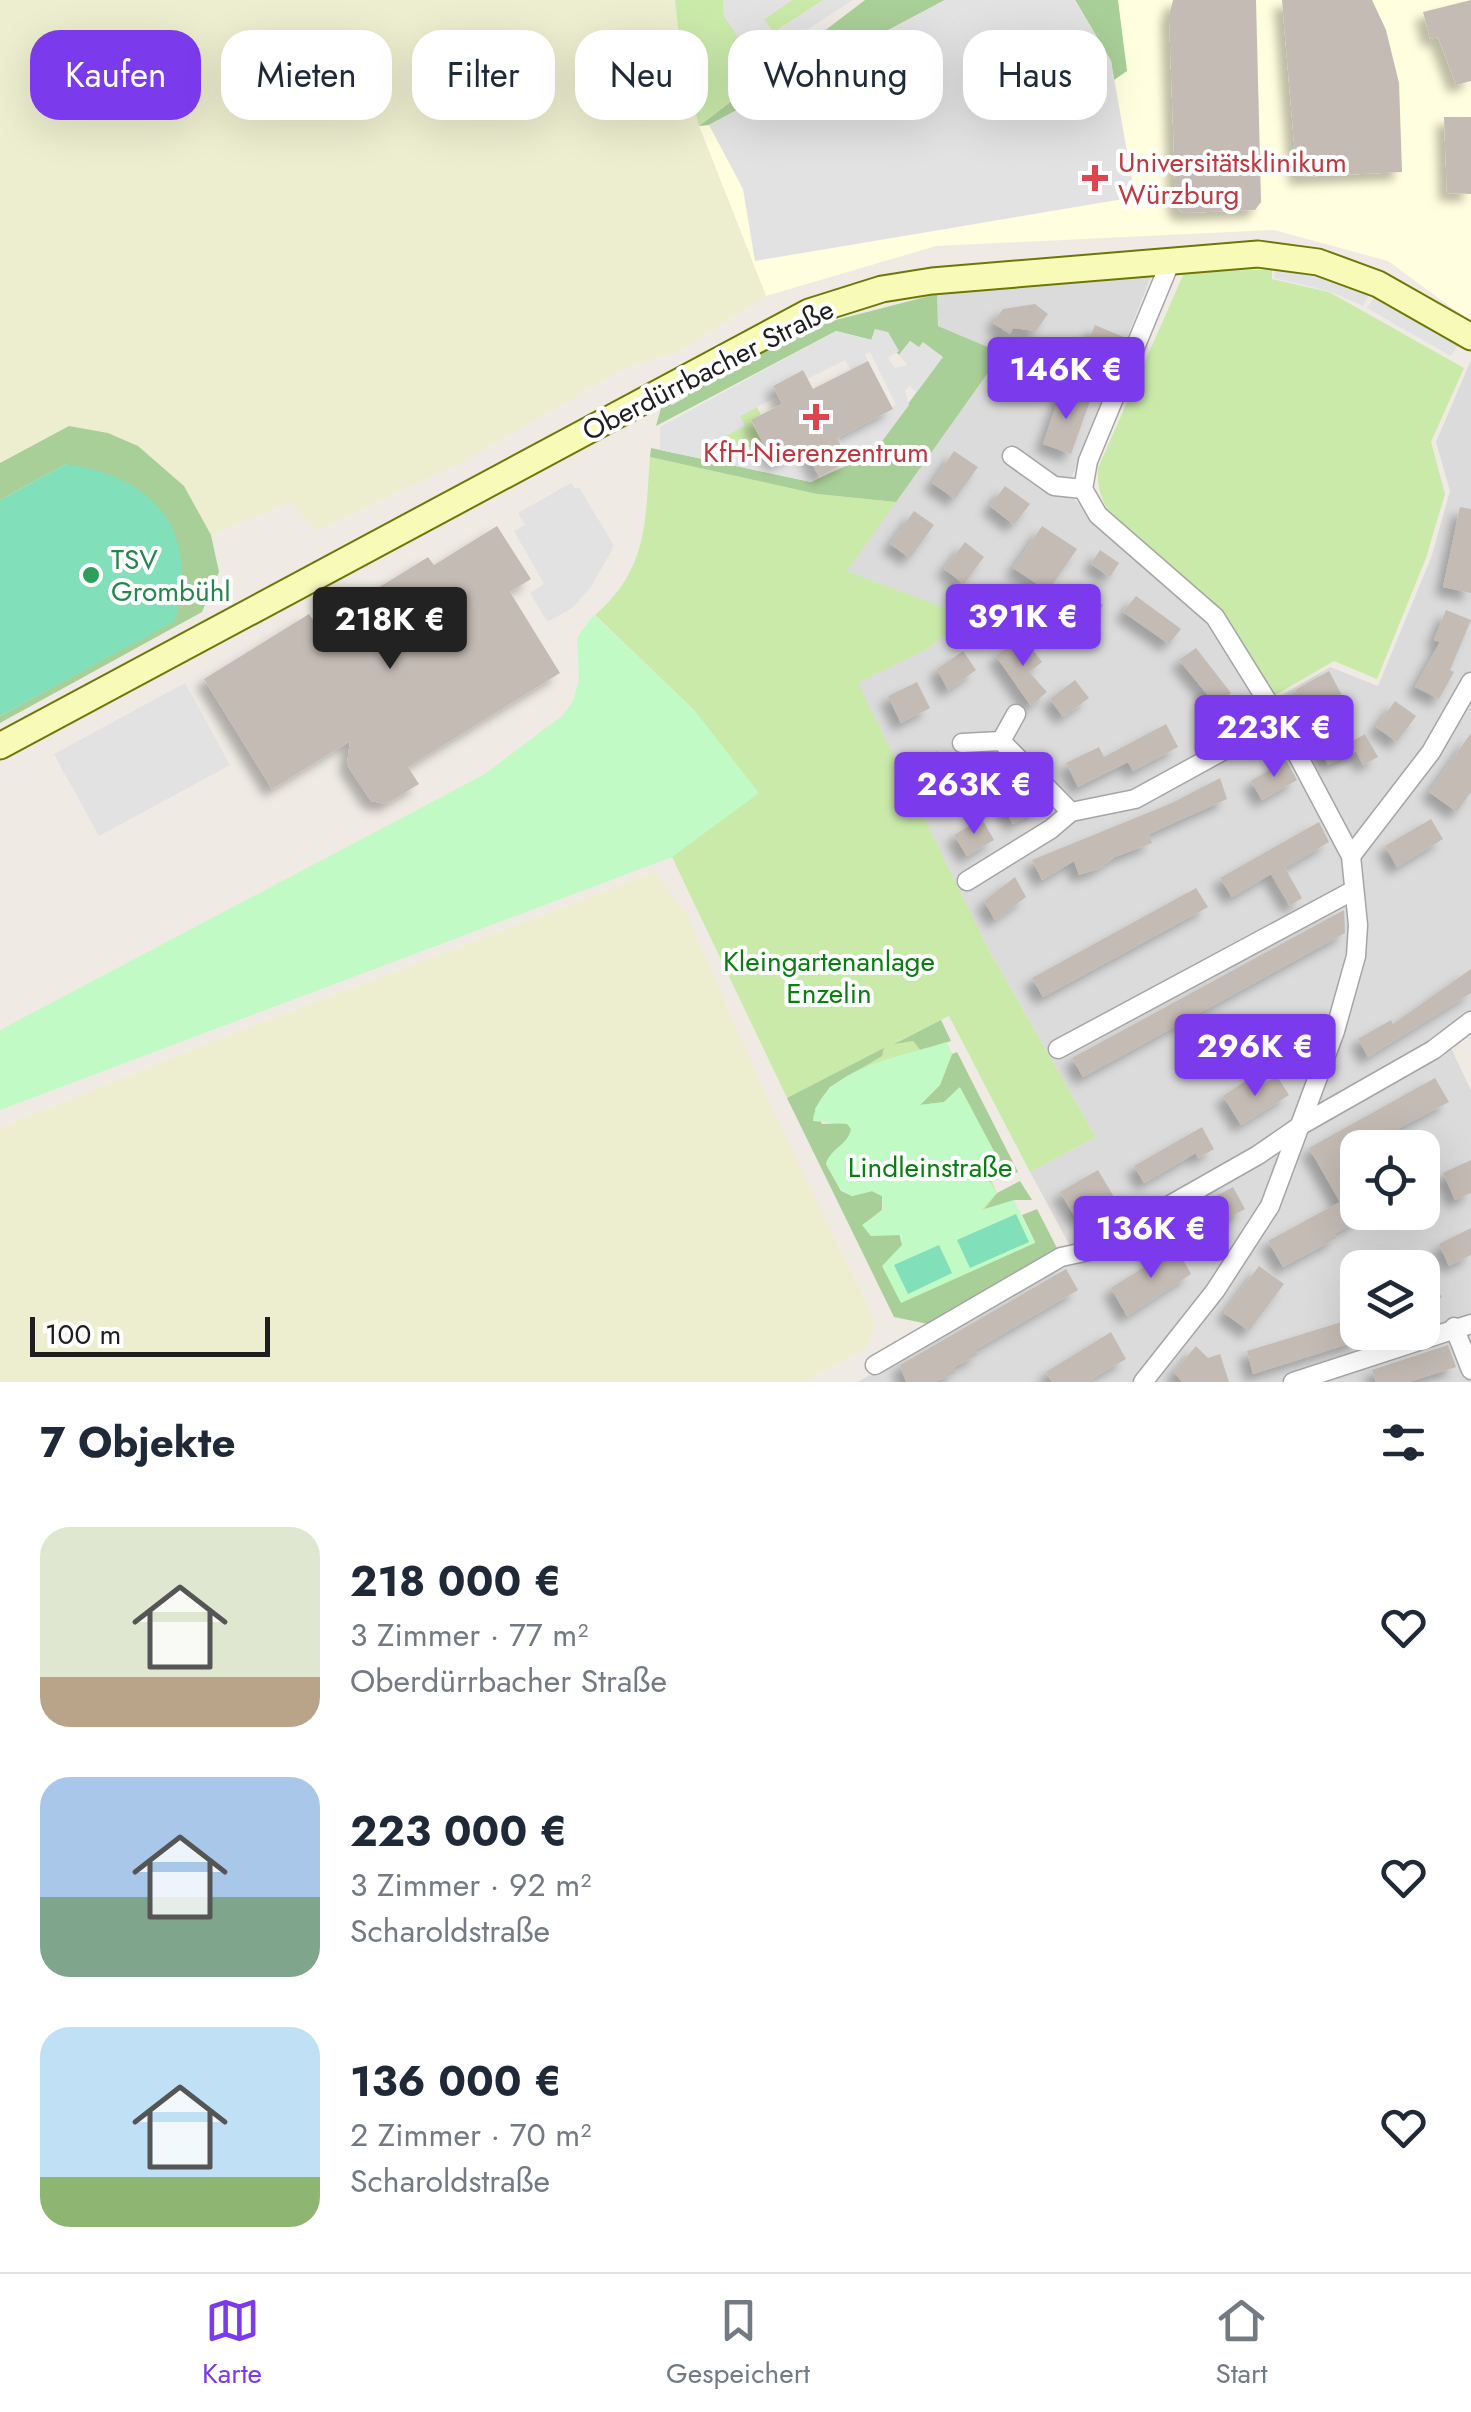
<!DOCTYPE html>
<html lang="de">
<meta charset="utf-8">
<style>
:root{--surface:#fff;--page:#f6f6f7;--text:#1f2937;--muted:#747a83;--line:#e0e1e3;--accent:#7c3aed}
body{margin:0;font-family:Jost,sans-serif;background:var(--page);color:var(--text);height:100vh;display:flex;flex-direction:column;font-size:38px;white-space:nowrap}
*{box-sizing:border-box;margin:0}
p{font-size:32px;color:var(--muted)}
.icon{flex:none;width:55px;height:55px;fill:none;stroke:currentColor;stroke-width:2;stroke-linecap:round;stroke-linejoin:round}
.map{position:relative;height:1382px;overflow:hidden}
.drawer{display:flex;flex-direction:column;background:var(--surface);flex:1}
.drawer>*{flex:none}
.banner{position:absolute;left:30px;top:30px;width:1412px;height:90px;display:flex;gap:20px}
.tools{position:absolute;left:1340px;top:1130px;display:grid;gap:20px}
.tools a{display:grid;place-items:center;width:100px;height:100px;border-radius:20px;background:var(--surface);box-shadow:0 10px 40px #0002;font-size:50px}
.scale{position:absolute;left:30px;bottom:25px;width:240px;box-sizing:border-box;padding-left:10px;border:5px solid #1e1e1e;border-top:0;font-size:28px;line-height:35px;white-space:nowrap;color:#1e1e1e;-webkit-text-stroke:8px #fff;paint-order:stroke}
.price{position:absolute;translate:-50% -85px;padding:0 22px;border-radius:10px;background:var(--accent);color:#fff;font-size:32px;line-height:65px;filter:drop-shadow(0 2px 5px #0008)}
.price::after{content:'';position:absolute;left:50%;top:60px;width:30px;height:22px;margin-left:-15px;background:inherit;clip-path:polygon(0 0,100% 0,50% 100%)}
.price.active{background:#222;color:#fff}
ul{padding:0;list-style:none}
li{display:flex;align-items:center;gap:30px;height:250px;padding:0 40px}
li span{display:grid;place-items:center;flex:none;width:280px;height:200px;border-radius:30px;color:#555}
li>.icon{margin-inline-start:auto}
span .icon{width:120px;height:120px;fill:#fffc;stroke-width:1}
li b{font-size:42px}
h2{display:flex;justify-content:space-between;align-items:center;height:120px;padding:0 40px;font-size:42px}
.pill{padding:0 35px;border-radius:30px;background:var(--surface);box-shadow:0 10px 40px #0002;font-size:35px;line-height:90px}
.pill.active{background:var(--accent);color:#fff}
.tabs{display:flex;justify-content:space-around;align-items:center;height:140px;border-top:2px solid var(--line);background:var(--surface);font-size:28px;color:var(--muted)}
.tabs a{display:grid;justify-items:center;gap:5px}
.tabs .active{color:var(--accent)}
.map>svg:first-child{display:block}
.residential{fill:#dcdbdb;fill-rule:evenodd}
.education{fill:#fffede}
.farmland{fill:#edeecf}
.grass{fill:#caeaaa}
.forest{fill:#a9cf98}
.park{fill:#c1fac4}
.pitch{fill:#81dfb9}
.parking{fill:#e2e2e2}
.building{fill:#c4bbb4;filter:url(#shadow)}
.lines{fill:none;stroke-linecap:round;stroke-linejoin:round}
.street-casing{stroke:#a5a5a5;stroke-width:21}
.secondary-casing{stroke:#6c7704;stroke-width:29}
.street{stroke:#fff;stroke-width:18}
.secondary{stroke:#f8fab8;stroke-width:25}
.health-dot{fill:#e0444e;stroke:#fff;stroke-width:4}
.leisure-dot{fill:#2e9e5b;stroke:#fff;stroke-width:4}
.labels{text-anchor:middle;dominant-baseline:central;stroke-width:8;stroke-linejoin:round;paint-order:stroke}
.health-label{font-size:28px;fill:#be3a42;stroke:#fff;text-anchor:start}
.street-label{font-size:28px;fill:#1e1e1e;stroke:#fff}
.leisure-label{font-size:28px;fill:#27864d;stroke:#fff;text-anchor:start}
.park-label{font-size:28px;fill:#0a7e12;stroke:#fff}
</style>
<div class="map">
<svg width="1471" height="1382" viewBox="0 0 1471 1382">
<defs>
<filter id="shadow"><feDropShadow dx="-8" dy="8" stdDeviation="5" flood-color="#0004"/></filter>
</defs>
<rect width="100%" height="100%" fill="#efebe4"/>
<path class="residential" d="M1154,269L1066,492L1219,632L1266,704L1330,667L1378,686L1431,558L1450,491L1436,442L1471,360V1018L1447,1040L1471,1090V1382H858L1075,1255L1030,1172L1096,1137L989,950L857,683L929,648L966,616L846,571L1002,353L938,326L937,294ZM1358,1148H1422V1212H1358ZM1358,1268H1422V1332H1358Z"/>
<polygon class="education" points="865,0 1471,0 1471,322 1388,261 1274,230 936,246 766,296 699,126"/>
<g class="farmland">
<polygon points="0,0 675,0 681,53 699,126 766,296 680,351 627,367 466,460 317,531 291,502 211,535 184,486 138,446 108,433 69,426 0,463"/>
<polygon points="655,872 687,915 773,1112 866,1301 875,1327 865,1349 803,1382 0,1382 0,1128 211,1042"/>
</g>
<g class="grass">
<polygon points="675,0 723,0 724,16 772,71 699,126 681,53"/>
<polygon points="792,0 823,0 773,33 763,20"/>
<path d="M1272,269V279L1329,292L1464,368L1431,442L1445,494L1426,558L1377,679L1334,661L1272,697C1255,670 1240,635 1219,611C1182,567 1092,535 1098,468L1184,273Z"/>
<polygon points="757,407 761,415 751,421 774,464 754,460 756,449 702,436 699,447 685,444 713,429 744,425 739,416"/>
<path d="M650,457L817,494L896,502L847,571L967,616L929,648L858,683L989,950L1096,1137L1030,1172L949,1016L897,1042L913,1041L921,1051L946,1042L952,1054L945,1075L997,1193L982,1212L843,1077L881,1056L884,1050L787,1098L672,857L695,838V711L595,615C648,569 645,523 650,457Z"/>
</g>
<g class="forest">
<polygon points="865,0 945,0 709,125 699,126"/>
<polygon points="1075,0 1118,0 1127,71 1114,80 1111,61"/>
<polygon points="937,294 938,326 1002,353 896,502 817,494 650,457 651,448 811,482 852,463 866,462 942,357 923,343 919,348 910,341 899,355 875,329 872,340 836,331 656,426 661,408 668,401 672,405 688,396 686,391 801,329"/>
<polygon points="69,426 108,433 138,446 184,486 211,535 219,572 202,612 0,723 0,716 175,620 66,464 0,500 0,463"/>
<polygon points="941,1020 951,1041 921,1051 913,1041 894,1044"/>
<path d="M884,1048L882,1056L830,1087L815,1109L822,1124L848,1123L852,1130C848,1145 831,1148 826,1164L841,1191L852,1196L872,1191L882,1196V1210L863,1225L871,1236L899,1232L902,1245L1035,1242L1022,1215L1037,1209L1059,1252L928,1324L894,1317L787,1098Z"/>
<polygon points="957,1052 1018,1172 990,1182 986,1177 996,1155 959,1088 944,1102 920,1105 940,1085 952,1054"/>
<polygon points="1020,1181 1032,1200 1015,1200 982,1212 997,1193"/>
</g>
<g class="park">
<polygon points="594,615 695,711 759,793 672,857 0,1110 0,1030 485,774 563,715 573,701 579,680 577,637"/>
<path d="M946,1042L952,1054L940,1085L920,1105L944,1102L960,1087L996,1155L986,1177L997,1193L981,1210L1014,1200L1035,1243L901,1303L882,1266L902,1245V1235L871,1236L862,1225L883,1210L882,1196L872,1191L852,1196L841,1190L826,1164C831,1148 848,1145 851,1129L847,1124L813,1121C820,1067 903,1057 946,1042Z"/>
</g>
<g class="pitch">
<path d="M66,464C155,477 200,529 175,621L0,716V500Z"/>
<polygon points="1016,1214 1029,1242 970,1268 957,1240"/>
<polygon points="939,1245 952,1273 908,1294 894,1265"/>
</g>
<g class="parking">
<polygon points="723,0 792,0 764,19 774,33 823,0 853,0 774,51 747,51 724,16"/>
<polygon points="945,0 1075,0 1111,61 1135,197 755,261 743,189 709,125"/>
<polygon points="1276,265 1336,279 1370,293 1363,306 1329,291 1274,278"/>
<polygon points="1375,296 1459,344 1451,356 1367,308"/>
<polygon points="875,329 888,332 899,351 888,358 895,368 907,365 899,355 910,341 919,347 923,342 943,357 917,392 909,386 905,391 909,405 866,463 852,463 839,437 896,405 870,352 865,354 868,361 851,370 845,360 807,379 803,370 773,385 778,396 740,416 745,426 719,439 757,449 755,460 774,464 807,453 819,477 811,482 660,450 660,427 836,331 871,340"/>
<polygon points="571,483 575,489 579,487 614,546 591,587 572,608 547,622 530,593 544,584 514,531 525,525 518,513"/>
<polygon points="185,683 230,765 99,836 54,754"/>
</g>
<g class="building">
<polygon points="1173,0 1256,0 1261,202 1255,210 1183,213 1176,207 1169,16"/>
<polygon points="1282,0 1372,0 1386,30 1399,83 1402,172 1297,177"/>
<polygon points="1471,0 1471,81 1456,85 1438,37 1430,39 1423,12"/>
<polygon points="1444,117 1471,117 1471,194 1447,193"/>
<polygon points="1035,304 1048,314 1036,331 1013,328 1010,334 993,323 1003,309"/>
<polygon points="1095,325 1126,338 1111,373 1080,360"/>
<polygon points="868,361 893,409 837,438 849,461 819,477 804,448 774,464 751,420 782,404 773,386 803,370 813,389"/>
<polygon points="1061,391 1090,401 1071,454 1043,444"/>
<polygon points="954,451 978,467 955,499 932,483"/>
<polygon points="1005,486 1030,504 1014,525 990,506"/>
<polygon points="1460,507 1471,509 1471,593 1443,587"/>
<polygon points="914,511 934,525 910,558 890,544"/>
<polygon points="497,526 531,579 510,592 560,673 408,767 419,784 386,804 371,801 347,765 350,741 272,789 204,679 309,614 317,626 428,557 434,565"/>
<polygon points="1042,526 1077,549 1048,591 1013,568"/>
<polygon points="965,542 984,557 964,584 944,569"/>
<polygon points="1100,550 1119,563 1110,577 1091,564"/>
<polygon points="1083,592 1103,605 1088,628 1076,621 1066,637 1051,627 1064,607 1071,612"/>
<polygon points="1136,596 1181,629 1169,644 1123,612"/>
<polygon points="1446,610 1471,620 1450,670 1454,672 1439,699 1415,687 1440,642 1434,640"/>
<polygon points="1022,636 1042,662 1029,672 1047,692 1031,706 996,656"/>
<polygon points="1196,648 1231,693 1216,705 1179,660"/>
<polygon points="963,651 976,670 948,690 937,669"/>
<polygon points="1329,671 1346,703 1312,722 1295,690"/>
<polygon points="1075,680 1089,698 1063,717 1050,699"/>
<polygon points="917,682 930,708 901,723 888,696"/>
<polygon points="1395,701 1416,716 1397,742 1376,727"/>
<polygon points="1166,724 1178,747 1133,771 1128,762 1078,787 1066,763 1099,747 1104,757"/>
<polygon points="1347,733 1351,742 1365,734 1378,757 1363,765 1356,751 1328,765 1319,747"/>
<polygon points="1471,733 1471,792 1457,812 1429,792"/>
<polygon points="937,751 945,763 954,752 972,763 947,792 932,780 928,782 916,764"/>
<polygon points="1286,760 1297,780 1262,800 1251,781"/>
<polygon points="1220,778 1227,799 1149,834 1152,843 1115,857 1098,869 1079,875 1074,861 1042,880 1032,860 1172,803"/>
<polygon points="1028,788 1040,809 1013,824 1001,803"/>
<polygon points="982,819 994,840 967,856 954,835"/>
<polygon points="1431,819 1443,839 1397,867 1385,846"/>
<polygon points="1319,822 1329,842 1285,868 1302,898 1290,906 1271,874 1232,897 1220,878"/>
<polygon points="1015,877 1026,897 995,920 984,901"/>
<polygon points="1196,888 1208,907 1043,997 1032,978"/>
<polygon points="1344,910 1345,933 1083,1077 1072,1058"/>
<polygon points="1471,969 1471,993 1368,1057 1358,1039 1391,1020 1393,1024"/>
<polygon points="1277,1076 1289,1095 1241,1125 1223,1096 1247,1080 1253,1090"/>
<polygon points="1435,1078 1449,1102 1346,1156 1358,1177 1358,1221 1334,1234 1337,1238 1283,1267 1268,1241 1340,1202 1309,1148"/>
<polygon points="1202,1127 1214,1149 1198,1158 1196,1153 1144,1183 1134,1166"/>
<polygon points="1471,1160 1471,1193 1455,1200 1443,1173"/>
<polygon points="1098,1170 1114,1197 1076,1219 1060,1192"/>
<polygon points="1233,1187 1245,1209 1195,1236 1182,1214"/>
<polygon points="1471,1228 1471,1255 1449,1266 1439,1244"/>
<polygon points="1176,1247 1191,1274 1127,1316 1111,1288"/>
<polygon points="1259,1266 1284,1284 1249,1331 1224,1313"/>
<polygon points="1066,1269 1078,1290 975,1350 978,1355 954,1367 956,1373 935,1382 906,1382 900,1365"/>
<polygon points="1422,1270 1442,1297 1422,1311"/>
<polygon points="1358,1317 1358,1341 1253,1374 1247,1351"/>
<polygon points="1111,1332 1126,1359 1093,1378 1095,1382 1052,1382 1046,1372"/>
<polygon points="1448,1345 1456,1367 1409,1382 1376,1382 1372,1370"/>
<polygon points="1196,1346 1208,1358 1220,1354 1229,1382 1182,1382 1174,1372"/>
</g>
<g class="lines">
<g class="street-casing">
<g id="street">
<polyline points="1012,456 1054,486 1083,489"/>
<polyline points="1001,741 1016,714"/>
<polyline points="962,743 1001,741 1071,812"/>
<polyline points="1351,856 1431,752 1471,682"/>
<polyline points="967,881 1051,829 1071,812 1135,799 1279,720"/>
<polyline points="1058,1049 1354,890"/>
<polyline points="1454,1327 1471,1370"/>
<polyline points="875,1365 1061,1257 1089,1251 1258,1155 1303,1124 1433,1050 1471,1021"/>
<polyline points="1143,1382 1215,1291 1270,1206 1335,1031 1356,956 1358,925 1351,856 1279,720 1215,617 1098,515 1083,489 1088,461 1172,258"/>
<polyline points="1293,1382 1471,1324"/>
</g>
</g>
<g class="secondary-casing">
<polyline id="secondary" points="0,746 809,312 882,289 932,281 1258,254 1318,262 1378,284 1471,337"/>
</g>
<use href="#street" class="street"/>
<use href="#secondary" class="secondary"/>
</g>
<g class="health-dot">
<path d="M1090 163h10v10h10v10h-10v10h-10v-10h-10v-10h10z"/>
<path d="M811 402h10v10h10v10h-10v10h-10v-10h-10v-10h10z"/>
</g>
<circle class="leisure-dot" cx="91" cy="575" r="10"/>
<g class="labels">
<g class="health-label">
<text x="1118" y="162">Universitätsklinikum<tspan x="1118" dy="32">Würzburg</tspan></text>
<text x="816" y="452" text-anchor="middle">KfH-Nierenzentrum</text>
</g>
<g class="street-label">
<text transform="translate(708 370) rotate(-27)">Oberdürrbacher Straße</text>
</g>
<g class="leisure-label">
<text x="111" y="559">TSV<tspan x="111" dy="32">Grombühl</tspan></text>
</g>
<g class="park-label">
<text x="829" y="961">Kleingartenanlage<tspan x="829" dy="32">Enzelin</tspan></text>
<text x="930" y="1167">Lindleinstraße</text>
</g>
</g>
</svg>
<div class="tools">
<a><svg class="icon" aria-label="locate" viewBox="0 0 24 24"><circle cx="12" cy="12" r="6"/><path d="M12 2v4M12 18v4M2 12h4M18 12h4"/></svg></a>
<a><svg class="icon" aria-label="layers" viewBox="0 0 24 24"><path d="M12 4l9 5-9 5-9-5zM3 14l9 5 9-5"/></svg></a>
</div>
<div class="scale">100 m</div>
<b class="price" style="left:1066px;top:422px">146K €</b>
<b class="price" style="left:1023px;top:669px">391K €</b>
<b class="price active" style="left:390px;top:672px">218K €</b>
<b class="price" style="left:1274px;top:780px">223K €</b>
<b class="price" style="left:974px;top:837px">263K €</b>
<b class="price" style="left:1255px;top:1099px">296K €</b>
<b class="price" style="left:1151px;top:1281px">136K €</b>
<div class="banner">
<a class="pill active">Kaufen</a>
<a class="pill">Mieten</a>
<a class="pill">Filter</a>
<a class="pill">Neu</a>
<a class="pill">Wohnung</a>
<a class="pill">Haus</a>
</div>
</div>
<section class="drawer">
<h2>7 Objekte<svg class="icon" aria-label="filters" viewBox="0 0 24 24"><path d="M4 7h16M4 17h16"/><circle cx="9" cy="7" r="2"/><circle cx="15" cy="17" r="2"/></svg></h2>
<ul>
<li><span style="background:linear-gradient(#dfe7d0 75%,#b9a48a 0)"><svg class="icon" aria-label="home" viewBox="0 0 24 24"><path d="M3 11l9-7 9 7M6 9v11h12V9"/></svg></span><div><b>218 000 €</b><p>3 Zimmer · 77 m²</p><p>Oberdürrbacher Straße</p></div><svg class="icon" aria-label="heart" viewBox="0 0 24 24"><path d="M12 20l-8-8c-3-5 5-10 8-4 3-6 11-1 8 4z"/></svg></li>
<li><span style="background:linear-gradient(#a9c7e8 60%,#7fa58c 0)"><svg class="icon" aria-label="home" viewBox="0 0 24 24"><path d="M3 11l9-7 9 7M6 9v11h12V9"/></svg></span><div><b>223 000 €</b><p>3 Zimmer · 92 m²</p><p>Scharoldstraße</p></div><svg class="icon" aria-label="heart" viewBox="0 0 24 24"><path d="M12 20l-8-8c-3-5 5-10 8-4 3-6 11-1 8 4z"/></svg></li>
<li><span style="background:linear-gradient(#bfe0f5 75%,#8fb573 0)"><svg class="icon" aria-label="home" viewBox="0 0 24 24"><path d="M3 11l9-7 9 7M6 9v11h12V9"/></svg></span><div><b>136 000 €</b><p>2 Zimmer · 70 m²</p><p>Scharoldstraße</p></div><svg class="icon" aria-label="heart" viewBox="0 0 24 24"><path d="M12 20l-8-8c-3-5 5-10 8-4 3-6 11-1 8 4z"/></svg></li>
</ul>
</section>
<nav class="tabs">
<a class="active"><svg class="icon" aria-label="map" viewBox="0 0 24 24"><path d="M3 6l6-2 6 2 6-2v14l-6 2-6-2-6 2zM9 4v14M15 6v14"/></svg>Karte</a>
<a><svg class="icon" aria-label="saved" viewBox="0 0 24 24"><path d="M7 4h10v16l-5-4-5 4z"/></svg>Gespeichert</a>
<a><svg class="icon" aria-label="home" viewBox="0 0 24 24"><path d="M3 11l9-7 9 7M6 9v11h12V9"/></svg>Start</a>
</nav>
